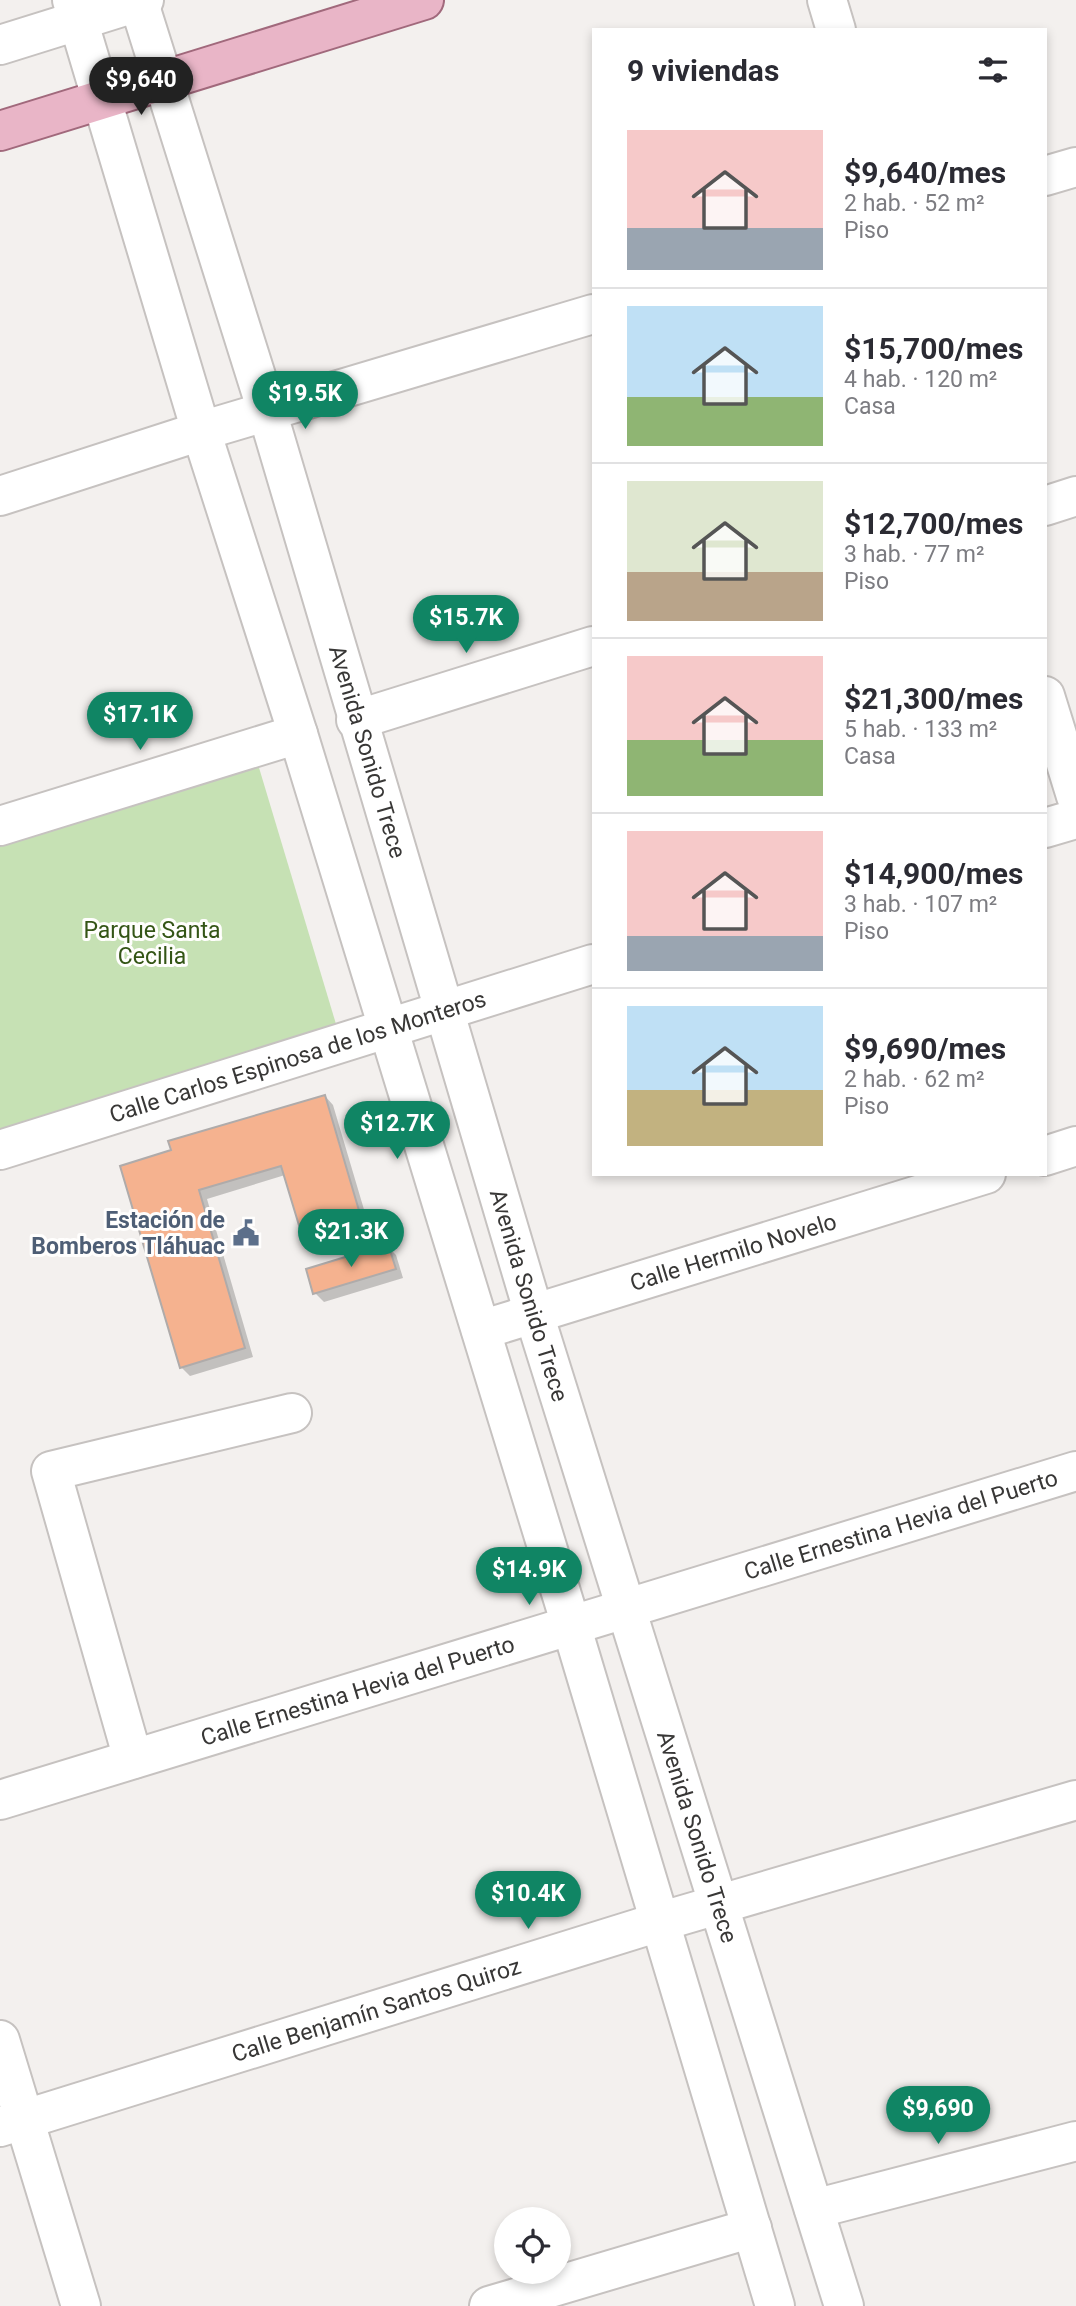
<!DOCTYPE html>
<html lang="es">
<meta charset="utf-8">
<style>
:root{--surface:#fff;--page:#f2f2f3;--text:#2b2b33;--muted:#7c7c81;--line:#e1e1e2;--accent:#108564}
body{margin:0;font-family:Roboto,sans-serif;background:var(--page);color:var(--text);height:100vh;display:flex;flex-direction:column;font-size:26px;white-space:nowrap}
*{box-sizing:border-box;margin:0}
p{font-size:23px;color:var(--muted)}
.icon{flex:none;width:38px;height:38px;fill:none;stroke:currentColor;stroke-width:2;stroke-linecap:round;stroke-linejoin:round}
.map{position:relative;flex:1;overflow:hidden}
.drawer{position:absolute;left:592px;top:28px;width:455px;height:1148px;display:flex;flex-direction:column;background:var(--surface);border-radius:0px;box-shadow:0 4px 10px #0003}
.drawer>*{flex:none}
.controls{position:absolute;left:494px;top:2207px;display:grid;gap:14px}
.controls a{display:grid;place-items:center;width:77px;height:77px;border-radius:50%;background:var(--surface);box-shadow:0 4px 10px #0003;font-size:35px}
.price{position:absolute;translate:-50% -60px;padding:0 16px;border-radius:24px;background:var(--accent);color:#fff;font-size:23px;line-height:46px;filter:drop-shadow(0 2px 4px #0008)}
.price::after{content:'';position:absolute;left:50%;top:42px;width:21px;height:16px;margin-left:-10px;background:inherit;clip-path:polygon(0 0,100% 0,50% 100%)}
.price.active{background:#222;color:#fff}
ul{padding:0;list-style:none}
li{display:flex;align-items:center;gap:21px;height:175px;padding:0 35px}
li+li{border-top:2px solid var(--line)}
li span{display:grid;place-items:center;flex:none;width:196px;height:140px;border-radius:0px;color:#555}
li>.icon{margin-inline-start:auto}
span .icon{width:84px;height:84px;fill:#fffc;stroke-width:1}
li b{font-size:30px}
h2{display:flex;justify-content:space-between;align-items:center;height:84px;padding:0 35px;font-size:30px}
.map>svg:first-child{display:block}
.green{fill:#c6e1b4}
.shadow{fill:#0003}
.building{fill:#f5b28f;stroke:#afabaa;stroke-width:2}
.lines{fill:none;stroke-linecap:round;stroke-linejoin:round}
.minor-casing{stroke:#c6c2c0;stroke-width:42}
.major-casing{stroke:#a1697c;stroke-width:42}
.minor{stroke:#fff;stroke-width:38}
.major{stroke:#e9b5c7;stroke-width:38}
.labels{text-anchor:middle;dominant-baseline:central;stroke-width:6;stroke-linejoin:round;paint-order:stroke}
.street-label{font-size:23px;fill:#383736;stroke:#fffefd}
.park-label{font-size:23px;fill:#345516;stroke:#fffefd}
.service-label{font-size:23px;font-weight:bold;fill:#4e5e75;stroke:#fffefd;text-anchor:end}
</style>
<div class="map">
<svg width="1076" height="2306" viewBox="0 0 1076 2306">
<rect width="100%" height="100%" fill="#f3f0ee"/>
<polygon class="green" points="254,751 342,1044 0,1148 0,828"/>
<g class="shadow">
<polygon points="325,1096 333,1105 368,1223 311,1240 302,1231 285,1175 207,1199 253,1357 190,1376 181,1367 173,1152"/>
<polygon points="387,1246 396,1255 403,1278 324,1302 315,1293"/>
</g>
<g class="building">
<polygon points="325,1095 360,1214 301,1232 281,1166 199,1190 245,1348 180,1368 120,1166 171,1150 168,1141"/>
<polygon points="388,1244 396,1269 313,1294 306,1269"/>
</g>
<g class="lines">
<g class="minor-casing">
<g id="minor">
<polyline points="72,0 201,431 298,734 571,1625 775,2306"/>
<path id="s1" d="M138,0L267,411L534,1314L844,2306"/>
<polyline points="827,0 836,30"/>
<polyline points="0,45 144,0"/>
<polyline points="1045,176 1076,167"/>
<polyline points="0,496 201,431 593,314"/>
<polyline points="1045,506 1076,496"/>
<polyline points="1045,696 1076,796"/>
<polyline points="356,720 593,646"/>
<polyline points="0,826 298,734"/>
<polyline points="1045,828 1076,819"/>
<path id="s2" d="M0,1150L593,964"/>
<polyline points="1045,1156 1076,1146"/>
<path id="s3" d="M481,1330L986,1174"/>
<polyline points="133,1759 51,1471 292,1413"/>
<path id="s4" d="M0,1800L1076,1471"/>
<polyline points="0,2040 81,2306"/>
<path id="s5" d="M0,2127L659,1922L1076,1800"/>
<polyline points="814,2209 1076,2141"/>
<polyline points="489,2306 752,2228"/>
</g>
</g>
<g class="major-casing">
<polyline id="major" points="0,131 424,0"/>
</g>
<use href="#minor" class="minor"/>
<use href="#major" class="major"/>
</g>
<defs>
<g id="civic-bare" transform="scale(2.1)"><path d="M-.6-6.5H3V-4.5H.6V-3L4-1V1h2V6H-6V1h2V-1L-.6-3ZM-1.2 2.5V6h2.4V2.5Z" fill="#5c6f8a" stroke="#fffefd" stroke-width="2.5" paint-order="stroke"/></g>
</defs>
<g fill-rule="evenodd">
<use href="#civic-bare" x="246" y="1233"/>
</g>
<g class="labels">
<g class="street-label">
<text stroke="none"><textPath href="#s1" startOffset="786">Avenida Sonido Trece</textPath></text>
<text stroke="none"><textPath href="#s2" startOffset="312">Calle Carlos Espinosa de los Monteros</textPath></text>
<text stroke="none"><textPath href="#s3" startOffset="264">Calle Hermilo Novelo</textPath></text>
<text stroke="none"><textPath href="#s1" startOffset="1353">Avenida Sonido Trece</textPath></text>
<text stroke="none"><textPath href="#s4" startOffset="942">Calle Ernestina Hevia del Puerto</textPath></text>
<text stroke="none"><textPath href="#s4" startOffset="374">Calle Ernestina Hevia del Puerto</textPath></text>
<text stroke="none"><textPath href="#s1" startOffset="1920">Avenida Sonido Trece</textPath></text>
<text stroke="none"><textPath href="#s5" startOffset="394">Calle Benjamín Santos Quiroz</textPath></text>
</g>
<g class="park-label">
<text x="152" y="930">Parque Santa<tspan x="152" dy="26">Cecilia</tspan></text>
</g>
<g class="service-label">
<text x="225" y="1220">Estación de<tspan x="225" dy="26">Bomberos Tláhuac</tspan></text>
</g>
</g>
</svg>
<div class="controls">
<a><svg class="icon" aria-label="locate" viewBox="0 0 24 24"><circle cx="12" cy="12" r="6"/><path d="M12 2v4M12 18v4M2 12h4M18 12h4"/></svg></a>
</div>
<b class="price active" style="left:141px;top:117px">$9,640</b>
<b class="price" style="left:305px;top:431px">$19.5K</b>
<b class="price" style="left:466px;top:655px">$15.7K</b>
<b class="price" style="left:140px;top:752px">$17.1K</b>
<b class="price" style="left:397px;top:1161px">$12.7K</b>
<b class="price" style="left:351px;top:1269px">$21.3K</b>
<b class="price" style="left:529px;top:1607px">$14.9K</b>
<b class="price" style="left:528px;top:1931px">$10.4K</b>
<b class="price" style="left:938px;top:2146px">$9,690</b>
<section class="drawer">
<h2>9 viviendas<svg class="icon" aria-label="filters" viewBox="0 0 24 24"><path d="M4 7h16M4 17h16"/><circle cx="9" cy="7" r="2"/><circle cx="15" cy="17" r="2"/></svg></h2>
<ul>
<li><span style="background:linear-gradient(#f6c9c9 70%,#9aa5b1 0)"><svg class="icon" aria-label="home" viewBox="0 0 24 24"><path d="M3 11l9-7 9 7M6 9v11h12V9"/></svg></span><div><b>$9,640/mes</b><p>2 hab. · 52 m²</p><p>Piso</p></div></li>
<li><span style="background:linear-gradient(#bfe0f5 65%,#8fb573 0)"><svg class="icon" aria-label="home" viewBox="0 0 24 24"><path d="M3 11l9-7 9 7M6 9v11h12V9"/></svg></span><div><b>$15,700/mes</b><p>4 hab. · 120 m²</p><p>Casa</p></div></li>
<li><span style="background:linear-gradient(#dfe7d0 65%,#b9a48a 0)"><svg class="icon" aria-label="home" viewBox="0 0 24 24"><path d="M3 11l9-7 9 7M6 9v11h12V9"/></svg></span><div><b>$12,700/mes</b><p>3 hab. · 77 m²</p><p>Piso</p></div></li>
<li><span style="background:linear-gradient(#f6c9c9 60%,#8fb573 0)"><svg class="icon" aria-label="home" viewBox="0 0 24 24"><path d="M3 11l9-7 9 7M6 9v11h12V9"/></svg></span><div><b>$21,300/mes</b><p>5 hab. · 133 m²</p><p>Casa</p></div></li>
<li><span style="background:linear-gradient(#f6c9c9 75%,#9aa5b1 0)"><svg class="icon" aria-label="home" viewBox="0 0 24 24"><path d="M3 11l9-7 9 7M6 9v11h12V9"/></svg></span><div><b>$14,900/mes</b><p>3 hab. · 107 m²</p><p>Piso</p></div></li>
<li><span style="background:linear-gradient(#bfe0f5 60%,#c2b280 0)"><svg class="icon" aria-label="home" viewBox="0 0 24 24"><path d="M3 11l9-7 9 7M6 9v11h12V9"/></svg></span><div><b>$9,690/mes</b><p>2 hab. · 62 m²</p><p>Piso</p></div></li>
</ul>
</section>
</div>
